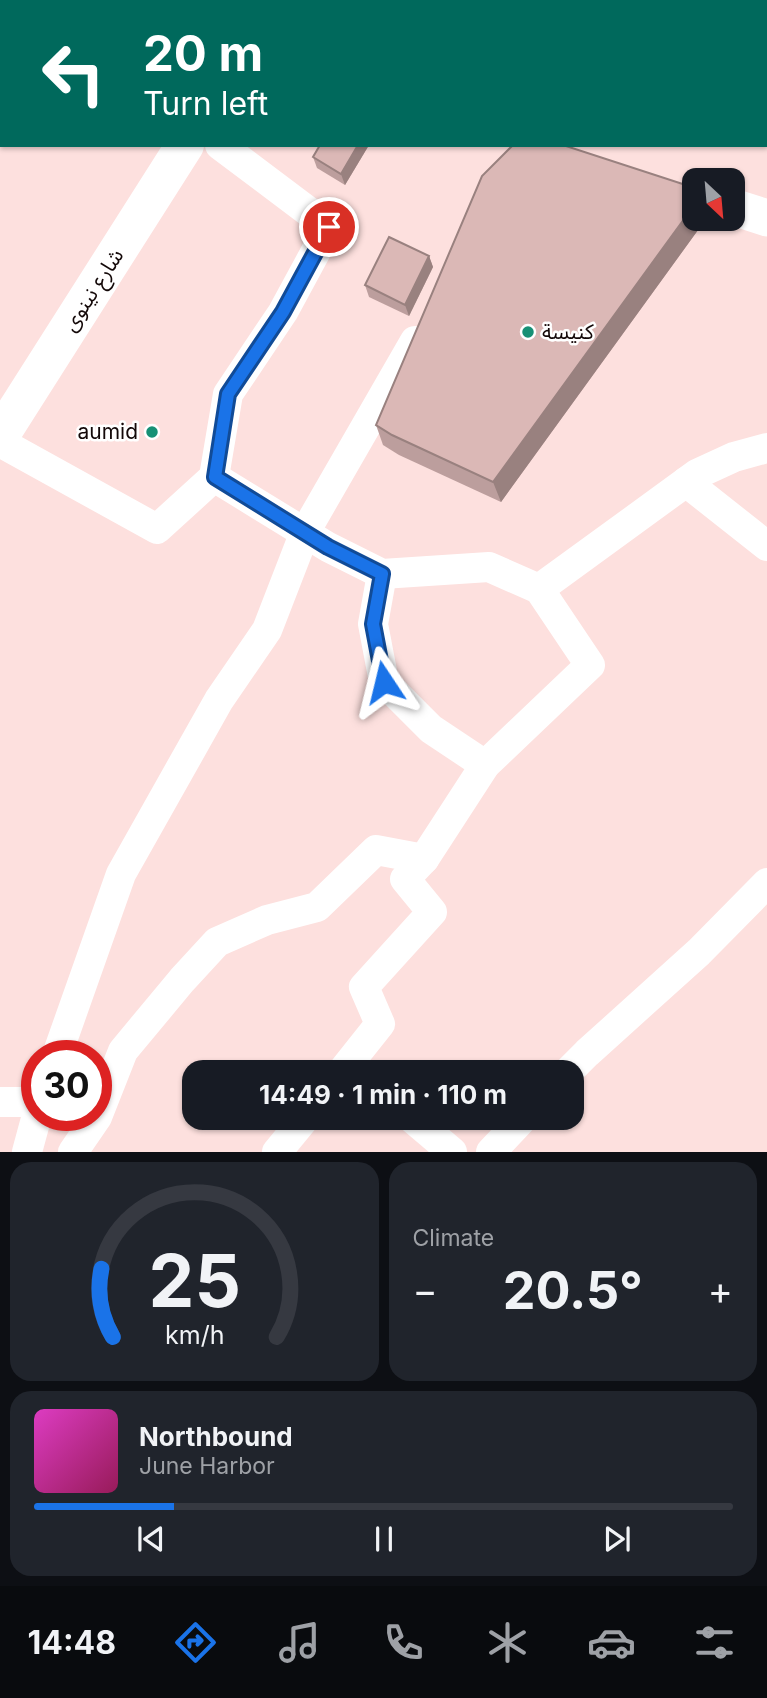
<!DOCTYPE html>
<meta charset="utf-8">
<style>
:root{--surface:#171b24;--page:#20242c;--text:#f1f3f6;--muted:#9ea1a6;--line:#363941;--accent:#1a73e8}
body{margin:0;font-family:Inter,"Noto Sans Arabic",sans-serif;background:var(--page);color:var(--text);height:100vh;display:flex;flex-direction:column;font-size:26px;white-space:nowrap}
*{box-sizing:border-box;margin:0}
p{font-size:23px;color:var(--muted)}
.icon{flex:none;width:38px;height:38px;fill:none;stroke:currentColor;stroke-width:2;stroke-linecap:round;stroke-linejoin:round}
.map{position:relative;height:1152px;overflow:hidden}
.drawer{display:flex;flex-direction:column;gap:10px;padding:10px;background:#0d0f14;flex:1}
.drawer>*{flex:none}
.banner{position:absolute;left:0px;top:0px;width:768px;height:147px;box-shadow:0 2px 5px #0004;background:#00695c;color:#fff;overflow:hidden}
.needle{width:46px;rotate:154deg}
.fabs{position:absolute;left:682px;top:168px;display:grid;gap:14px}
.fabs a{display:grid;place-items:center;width:63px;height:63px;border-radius:14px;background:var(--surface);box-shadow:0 2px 5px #0004;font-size:35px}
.speed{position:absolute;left:21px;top:1040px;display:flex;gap:14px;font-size:35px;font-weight:700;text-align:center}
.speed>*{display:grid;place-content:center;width:91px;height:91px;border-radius:50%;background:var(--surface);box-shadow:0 2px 5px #0004;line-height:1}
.speed .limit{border:10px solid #d22;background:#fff;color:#111}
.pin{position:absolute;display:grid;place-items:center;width:60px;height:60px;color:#fff;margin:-30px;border:4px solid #fff;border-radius:50%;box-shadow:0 2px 7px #0007}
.me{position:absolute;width:77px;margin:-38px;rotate:350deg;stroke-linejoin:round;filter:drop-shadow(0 0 5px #0008)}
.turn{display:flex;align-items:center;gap:24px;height:147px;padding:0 28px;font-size:32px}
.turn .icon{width:91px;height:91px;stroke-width:2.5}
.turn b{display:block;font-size:49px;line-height:60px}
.big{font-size:52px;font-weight:700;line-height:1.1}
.drawer .widget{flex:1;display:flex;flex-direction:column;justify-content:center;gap:10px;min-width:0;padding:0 24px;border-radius:21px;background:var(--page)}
.drawer .dial{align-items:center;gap:0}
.dial svg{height:182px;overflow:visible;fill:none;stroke:var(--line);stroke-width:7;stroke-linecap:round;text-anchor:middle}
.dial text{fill:var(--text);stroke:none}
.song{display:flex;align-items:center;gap:21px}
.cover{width:84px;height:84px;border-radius:10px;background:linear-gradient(135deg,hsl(310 70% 55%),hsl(330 70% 35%))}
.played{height:7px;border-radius:4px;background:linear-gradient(90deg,var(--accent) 20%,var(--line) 20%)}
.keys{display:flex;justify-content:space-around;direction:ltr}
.heat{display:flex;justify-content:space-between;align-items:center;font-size:38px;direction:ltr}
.drawer .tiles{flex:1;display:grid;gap:10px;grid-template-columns:1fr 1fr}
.widget:last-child{grid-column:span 2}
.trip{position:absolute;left:182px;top:1060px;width:402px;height:70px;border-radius:21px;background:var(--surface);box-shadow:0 2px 5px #0004;font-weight:700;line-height:70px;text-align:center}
.menu{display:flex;height:112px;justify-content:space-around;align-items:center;background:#090b0e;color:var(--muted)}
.menu .icon{width:49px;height:49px}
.menu .on{color:var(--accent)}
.menu b{font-size:32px;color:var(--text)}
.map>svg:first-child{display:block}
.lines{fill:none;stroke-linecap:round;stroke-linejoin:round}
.minor{stroke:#fff;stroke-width:30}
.tertiary{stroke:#fff;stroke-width:37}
.secondary{stroke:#fff;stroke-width:38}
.wall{fill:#bc9e9d}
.shaded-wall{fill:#99817f}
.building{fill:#dbb8b6;stroke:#99817f;stroke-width:2}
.route-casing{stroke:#114b97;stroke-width:18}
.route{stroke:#1a73e8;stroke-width:12}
.poi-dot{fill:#179075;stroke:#fff;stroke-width:2.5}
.labels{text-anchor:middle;stroke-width:5;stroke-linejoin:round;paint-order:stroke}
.street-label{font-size:21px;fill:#130808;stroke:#fff}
.poi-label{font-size:21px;fill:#130808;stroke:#fff;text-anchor:start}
</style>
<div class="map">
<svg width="767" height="1152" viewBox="0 0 767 1152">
<rect width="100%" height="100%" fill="#fde0de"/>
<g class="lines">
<g class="minor">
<polyline points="15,2 16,0"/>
<polyline points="488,2 489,0"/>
<polyline points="600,2 601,0"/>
<polyline points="0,26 2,23"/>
<polyline points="0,442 157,529 214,477 328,547 382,574 489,567 539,589 590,665 485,765 424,859 405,879 432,912 364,987 380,1024 341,1073"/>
<polyline points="214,477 228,394 283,312 329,227 220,145"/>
<polyline points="686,482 767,546"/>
<polyline points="382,574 373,624 384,682 431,729 485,765"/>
<polyline points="539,589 697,474 734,457 767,448"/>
<polyline points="57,1055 121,874 219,700 267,630 305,532 415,341"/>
<polyline points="567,1073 587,1053 699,952 767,883"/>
<polyline points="0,1102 37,1102"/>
<polyline points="412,1118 452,1152"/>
<polyline points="27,1152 37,1115"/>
<polyline points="73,1152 97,1117 123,1051 182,980 217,942 267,920 317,907 376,850 424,859"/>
<polyline points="277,1152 305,1118"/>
<polyline points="491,1152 523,1118"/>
</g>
<g class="tertiary">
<polyline points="363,0 364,2"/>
<polyline points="733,207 767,218"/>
</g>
<g class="secondary">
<polyline points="277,2 278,0"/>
<polyline points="0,436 185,145"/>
</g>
</g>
<g class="wall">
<polygon points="369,145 345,185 317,168 313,157"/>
<polygon points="695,219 706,219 501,502 399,455 383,445 376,425"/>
<polygon points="429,256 433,267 409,316 369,297 365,285"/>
</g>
<g class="shaded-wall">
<polygon points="358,145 369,145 345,185 341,174"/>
<polygon points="695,204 695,219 706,219 501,502 493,482"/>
<polygon points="429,256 433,267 409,316 405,305"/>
</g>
<g class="building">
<polygon points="420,0 450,0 449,2 420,2"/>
<polygon points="615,0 632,0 631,2 615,2"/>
<polygon points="320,145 358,145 341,174 313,157"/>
<polygon points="513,145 563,145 695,188 695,204 493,482 392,435 376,425 482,176"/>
<polygon points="389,237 429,256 405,305 365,285"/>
</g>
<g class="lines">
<defs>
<polyline id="route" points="329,227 283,312 228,394 215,477 328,547 382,574 373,624 384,682"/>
</defs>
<use href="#route" class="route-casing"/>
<use href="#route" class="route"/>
</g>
<g class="poi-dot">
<circle cx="528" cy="332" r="7"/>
<circle cx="152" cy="432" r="7"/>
</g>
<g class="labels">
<g class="street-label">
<text transform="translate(93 290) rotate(-57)" y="7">شارع نينوى</text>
</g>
<g class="poi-label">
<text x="542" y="339">كنيسة</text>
<text x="138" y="439" text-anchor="end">aumid</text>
</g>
</g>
</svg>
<div class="fabs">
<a><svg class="needle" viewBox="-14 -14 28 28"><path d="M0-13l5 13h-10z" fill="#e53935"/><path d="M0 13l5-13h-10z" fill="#9ea1a6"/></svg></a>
</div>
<div class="speed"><div class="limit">30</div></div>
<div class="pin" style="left:329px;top:227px;background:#d93025"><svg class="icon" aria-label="arrive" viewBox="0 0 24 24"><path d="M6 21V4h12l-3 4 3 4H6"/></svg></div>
<svg class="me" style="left:384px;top:682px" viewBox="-20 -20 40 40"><path d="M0-17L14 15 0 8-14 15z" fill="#1a73e8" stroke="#fff" stroke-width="4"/></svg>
<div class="trip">14:49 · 1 min · 110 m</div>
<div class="banner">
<div class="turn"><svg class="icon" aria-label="left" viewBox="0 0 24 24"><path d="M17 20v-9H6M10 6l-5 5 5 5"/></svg><div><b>20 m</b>Turn left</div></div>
</div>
</div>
<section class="drawer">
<div class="tiles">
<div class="widget dial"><svg viewBox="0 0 100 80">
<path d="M14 69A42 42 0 1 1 86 69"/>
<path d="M14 69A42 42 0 0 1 9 39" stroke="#1a73e8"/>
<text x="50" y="56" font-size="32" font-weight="700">25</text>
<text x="50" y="72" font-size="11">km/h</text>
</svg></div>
<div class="widget"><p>Climate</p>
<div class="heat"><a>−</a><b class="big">20.5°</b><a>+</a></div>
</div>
<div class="widget">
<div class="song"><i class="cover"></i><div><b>Northbound</b><p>June Harbor</p></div></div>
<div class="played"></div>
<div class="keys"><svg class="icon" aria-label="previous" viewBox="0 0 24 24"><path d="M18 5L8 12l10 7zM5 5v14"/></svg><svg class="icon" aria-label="pause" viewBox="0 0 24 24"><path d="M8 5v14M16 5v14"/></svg><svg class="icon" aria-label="next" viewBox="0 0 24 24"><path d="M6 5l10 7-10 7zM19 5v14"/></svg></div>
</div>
</div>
</section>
<nav class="menu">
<b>14:48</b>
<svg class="icon on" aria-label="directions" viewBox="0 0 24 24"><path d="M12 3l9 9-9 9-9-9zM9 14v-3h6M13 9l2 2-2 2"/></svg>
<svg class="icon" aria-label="music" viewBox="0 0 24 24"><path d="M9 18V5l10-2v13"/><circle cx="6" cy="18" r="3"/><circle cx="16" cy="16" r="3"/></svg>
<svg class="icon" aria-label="phone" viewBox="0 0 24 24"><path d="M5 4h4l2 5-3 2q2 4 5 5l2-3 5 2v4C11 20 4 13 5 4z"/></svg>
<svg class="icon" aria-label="climate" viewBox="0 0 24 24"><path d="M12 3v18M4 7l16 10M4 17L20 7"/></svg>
<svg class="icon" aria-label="car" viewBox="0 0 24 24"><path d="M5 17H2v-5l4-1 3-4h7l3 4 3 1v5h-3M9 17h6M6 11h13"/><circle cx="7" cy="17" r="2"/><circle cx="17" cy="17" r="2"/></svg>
<svg class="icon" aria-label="filters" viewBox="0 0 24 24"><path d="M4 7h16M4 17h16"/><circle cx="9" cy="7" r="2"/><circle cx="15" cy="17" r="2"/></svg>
</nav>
